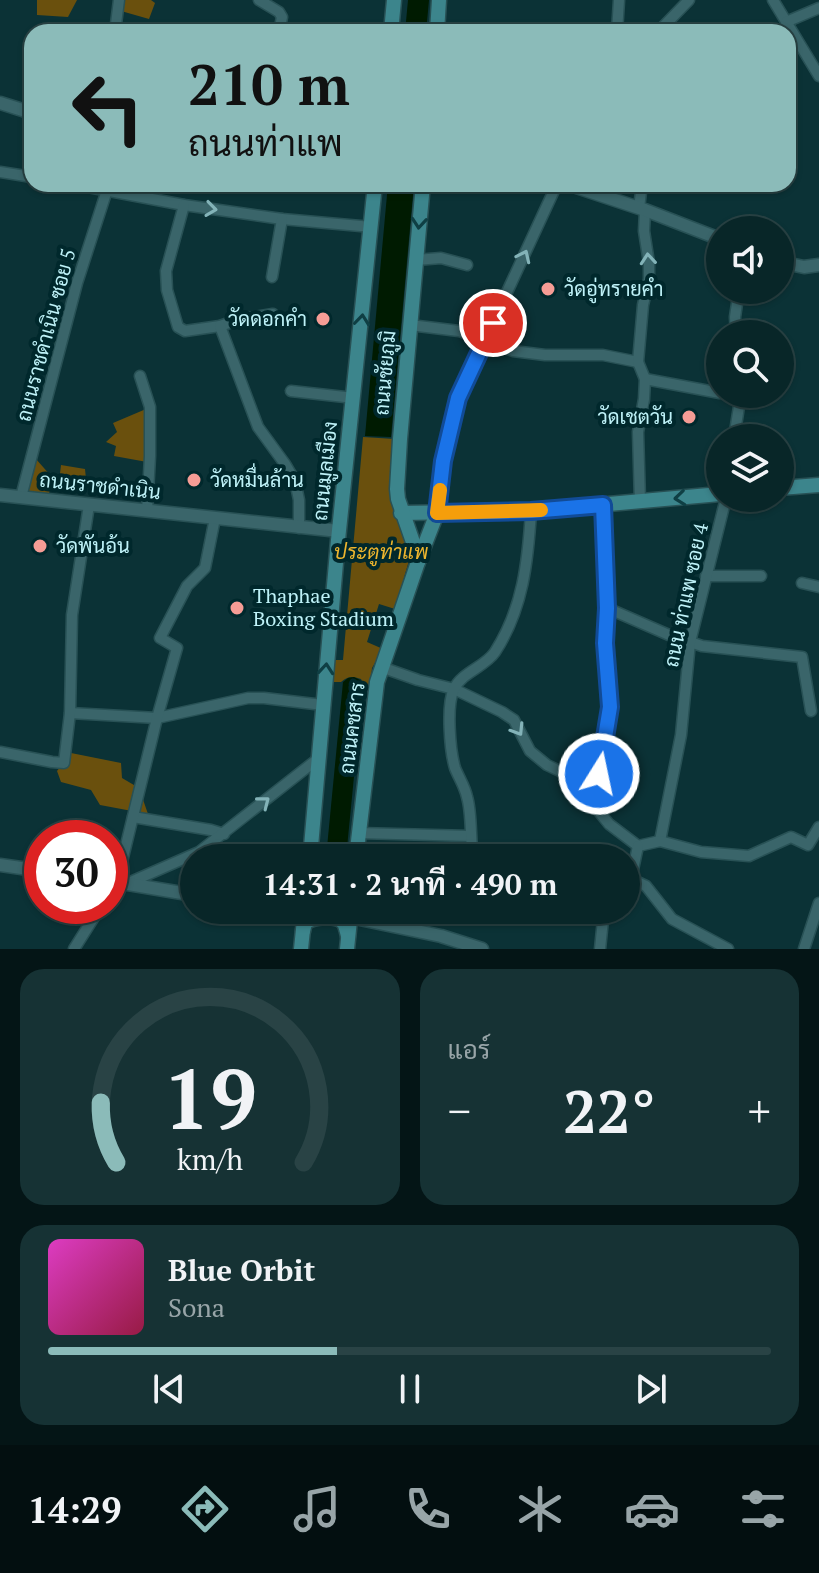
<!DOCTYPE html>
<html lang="th">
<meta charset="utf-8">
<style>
:root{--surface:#082628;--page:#163234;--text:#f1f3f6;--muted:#98a5a8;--line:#294345;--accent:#8bbbb9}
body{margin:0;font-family:"PT Serif",Sarabun,serif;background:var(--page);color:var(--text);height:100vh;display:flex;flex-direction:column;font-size:30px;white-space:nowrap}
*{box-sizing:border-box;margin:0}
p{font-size:26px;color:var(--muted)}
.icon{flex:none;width:44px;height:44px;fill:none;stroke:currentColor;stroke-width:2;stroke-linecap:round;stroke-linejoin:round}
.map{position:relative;height:949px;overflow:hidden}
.details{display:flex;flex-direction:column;gap:20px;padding:20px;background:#041516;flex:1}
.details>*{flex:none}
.hud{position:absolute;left:24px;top:24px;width:772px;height:168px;border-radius:24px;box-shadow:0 2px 6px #0004,0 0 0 2px var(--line);background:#8bbbb9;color:#111;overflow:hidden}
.tools{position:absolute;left:706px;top:216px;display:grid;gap:16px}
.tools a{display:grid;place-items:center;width:88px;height:88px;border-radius:50%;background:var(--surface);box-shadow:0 2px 6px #0004,0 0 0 2px var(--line);font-size:40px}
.speed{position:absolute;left:24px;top:820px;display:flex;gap:16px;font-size:40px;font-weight:700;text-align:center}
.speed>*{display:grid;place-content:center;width:104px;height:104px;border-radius:50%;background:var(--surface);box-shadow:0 2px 6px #0004,0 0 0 2px var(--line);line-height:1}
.speed .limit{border:12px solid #d22;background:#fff;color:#111}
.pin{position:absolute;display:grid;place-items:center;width:68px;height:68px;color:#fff;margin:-34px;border:4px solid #fff;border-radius:50%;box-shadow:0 2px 8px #0007}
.me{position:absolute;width:88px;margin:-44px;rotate:10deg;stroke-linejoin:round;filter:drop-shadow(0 0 6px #0008)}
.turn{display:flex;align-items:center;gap:28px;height:168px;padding:0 32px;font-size:36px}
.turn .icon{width:104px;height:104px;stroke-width:2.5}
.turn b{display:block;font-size:56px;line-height:68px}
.big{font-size:60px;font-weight:700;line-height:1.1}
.details .tile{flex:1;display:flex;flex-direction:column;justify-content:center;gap:12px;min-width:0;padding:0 28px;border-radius:24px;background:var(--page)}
.details .dial{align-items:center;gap:0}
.dial svg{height:208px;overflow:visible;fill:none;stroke:var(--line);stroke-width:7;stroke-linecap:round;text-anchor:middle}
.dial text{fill:var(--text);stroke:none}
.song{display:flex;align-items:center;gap:24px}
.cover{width:96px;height:96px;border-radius:12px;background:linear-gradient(135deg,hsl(310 70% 55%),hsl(340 70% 35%))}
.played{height:8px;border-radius:4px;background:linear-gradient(90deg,var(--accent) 40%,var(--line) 40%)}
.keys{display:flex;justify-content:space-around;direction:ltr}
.heat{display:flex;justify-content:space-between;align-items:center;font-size:44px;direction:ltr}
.details .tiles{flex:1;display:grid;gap:20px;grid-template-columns:1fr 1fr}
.tile:last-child{grid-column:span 2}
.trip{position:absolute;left:180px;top:844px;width:460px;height:80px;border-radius:40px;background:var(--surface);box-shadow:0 2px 6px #0004,0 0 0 2px var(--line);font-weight:700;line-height:80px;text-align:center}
.tabs{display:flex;height:128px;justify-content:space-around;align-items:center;background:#030f10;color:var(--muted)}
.tabs .icon{width:56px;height:56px}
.tabs .active{color:var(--accent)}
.tabs b{font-size:36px;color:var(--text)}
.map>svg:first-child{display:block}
.green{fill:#6a500d}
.water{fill:#001b01}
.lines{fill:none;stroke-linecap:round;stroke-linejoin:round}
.minor-casing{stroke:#285155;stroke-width:13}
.tertiary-casing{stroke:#285155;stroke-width:15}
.secondary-casing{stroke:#285155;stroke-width:17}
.minor{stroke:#3a656a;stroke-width:10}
.tertiary{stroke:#3a656a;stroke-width:12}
.secondary{stroke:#3c858c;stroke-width:14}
.oneway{stroke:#83b3b8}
.oneway2{stroke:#0f3f44}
.route-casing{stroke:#114b97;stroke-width:20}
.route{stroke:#1a73e8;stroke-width:14}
.slow{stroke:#f59e0b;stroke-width:14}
.poi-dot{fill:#f59c95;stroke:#00282c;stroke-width:3}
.labels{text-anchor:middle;stroke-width:8;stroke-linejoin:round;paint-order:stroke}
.poi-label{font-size:20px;fill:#bef2f8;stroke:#00282c;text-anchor:start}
.street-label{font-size:20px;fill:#bef2f8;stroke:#00282c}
.park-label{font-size:20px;font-style:italic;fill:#edb52e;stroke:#00282c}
</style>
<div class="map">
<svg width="819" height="949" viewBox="0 0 819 949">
<rect width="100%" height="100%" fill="#0b3236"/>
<g class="green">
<polygon points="37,0 77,0 68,17 37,15"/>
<polygon points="122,0 151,0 155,3 149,19 121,11"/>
<polygon points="146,409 147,462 114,456 116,446 106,442 117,432 113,423"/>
<path d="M363 437 395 439 410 557 395 609 379 604 367 642 383 649 372 668 370 687 364 686 361 679C352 676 348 676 341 682H333L335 660H343Z"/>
<polygon points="36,459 51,476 49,495 27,493"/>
<polygon points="61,465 85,469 86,479 76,480 72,491 58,490"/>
<polygon points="71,753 121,763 122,778 139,788 148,814 100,805 91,790 61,782 57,771"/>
</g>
<g class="water">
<polygon points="408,0 429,0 426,32 405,32"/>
<polygon points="388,184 414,184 391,437 365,436"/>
<polygon points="354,677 360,680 363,685 346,858 326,858 343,682 348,678"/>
</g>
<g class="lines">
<defs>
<g id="minor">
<polyline points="259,0 279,12 282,17 279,32"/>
<polyline points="773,0 819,76"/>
<polyline points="786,22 819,8"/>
<polyline points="115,32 119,0"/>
<polyline points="617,32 619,0"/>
<polyline points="658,32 689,0"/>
<polyline points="0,172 32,177"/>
<polyline points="72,184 184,205 282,219 372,227"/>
<polyline points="184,205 166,271 167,290 178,327 185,331 220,326 237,320 273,314"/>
<polyline points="639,208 642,184"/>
<polyline points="416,260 441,258 467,265"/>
<polyline points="272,277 282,219"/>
<polyline points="410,325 459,331 513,351 545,355 603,355 638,362"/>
<polyline points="220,326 258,427 285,464 295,481 299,500 299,528"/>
<polyline points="736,334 735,317 739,290"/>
<polyline points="140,376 150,407 150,456 147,511"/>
<polyline points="645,379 720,393"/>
<polyline points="291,391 354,398"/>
<polyline points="734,438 741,394"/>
<polyline points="21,497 77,283 107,190 107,184"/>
<polyline points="640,502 638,432 644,399 645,379 638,362 643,305 649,279 649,263 644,231 645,210"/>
<polyline points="437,513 443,461 458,398 557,184"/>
<polyline points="706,576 761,576"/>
<polyline points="802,583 819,587"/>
<polyline points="607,608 669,635"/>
<polyline points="690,642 702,646 802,657 811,711"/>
<polyline points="381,667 418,680 454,689 502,712 514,720 530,751 547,765 568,775 583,787 594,798 596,808 609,824 638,846"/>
<polyline points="70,713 157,718 248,698 264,698 323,705"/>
<polyline points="0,752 52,762 64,763 70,713 72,615 89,505"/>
<polyline points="594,798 610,707 605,643 607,608 603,505"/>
<polyline points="133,817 211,830 224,834"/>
<polyline points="359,833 470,836"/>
<polyline points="660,841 681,735 690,642 726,498"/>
<polyline points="638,846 660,841 701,852 749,856 791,837 808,845 819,827"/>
<path d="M473 858C470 839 472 813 467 797 465 787 459 778 455 768 450 751 446 705 454 689 462 672 485 667 495 652 523 609 528 561 531 511"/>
<polyline points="628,879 631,879 638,846"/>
<polyline points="631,879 646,886 672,919 728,949"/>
<polyline points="126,884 199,852 319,758"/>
<polyline points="110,893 117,882 157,718 177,648 160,638 187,586 205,568 215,518"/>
<polyline points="74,949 101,906"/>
<polyline points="600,949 604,910"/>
<polyline points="804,949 819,903"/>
</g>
<g id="tertiary">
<polyline points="0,103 32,113"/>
<polyline points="567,184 645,210 720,239"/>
<polyline points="780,262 804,267 819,265"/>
<polyline points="0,495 339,531"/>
<polyline points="0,865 42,871"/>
<polyline points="110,881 194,895"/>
<polyline points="350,917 441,936 482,949"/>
</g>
<g id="secondary">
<polyline points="391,32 394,0"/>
<polyline points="437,32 439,0"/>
<polyline points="780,488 819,485"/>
<polyline points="401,513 531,511 720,494"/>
<polyline points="418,562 415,548 398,499 397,489 400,439 423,184"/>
<polyline points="310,858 338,540 375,184"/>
<polyline points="356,858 377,682 418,562 437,513"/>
<path d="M303 931 305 923C313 917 336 914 344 923 346 927 347 932 348 936"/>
<polyline points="301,949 305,910"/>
<polyline points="347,949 351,910"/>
</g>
</defs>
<use href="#minor" class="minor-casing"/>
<use href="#tertiary" class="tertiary-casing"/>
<use href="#secondary" class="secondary-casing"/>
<use href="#minor" class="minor"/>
<use href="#tertiary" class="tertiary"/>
<use href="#secondary" class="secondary"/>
</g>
<defs><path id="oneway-chevron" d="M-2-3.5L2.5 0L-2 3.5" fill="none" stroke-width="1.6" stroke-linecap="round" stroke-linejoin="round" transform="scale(2)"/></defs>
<g class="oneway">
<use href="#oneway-chevron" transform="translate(211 209) rotate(8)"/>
<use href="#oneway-chevron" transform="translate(524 256) rotate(-65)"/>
<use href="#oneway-chevron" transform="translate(648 259) rotate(-95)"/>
<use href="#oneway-chevron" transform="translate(518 730) rotate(58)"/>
<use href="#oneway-chevron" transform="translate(264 802) rotate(-38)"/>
</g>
<g class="oneway2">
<use href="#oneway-chevron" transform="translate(419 223) rotate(95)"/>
<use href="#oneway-chevron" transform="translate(362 320) rotate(-84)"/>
<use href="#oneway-chevron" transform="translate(680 498) rotate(174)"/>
<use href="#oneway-chevron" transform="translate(326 669) rotate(-85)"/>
</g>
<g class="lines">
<defs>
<polyline id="route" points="493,323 458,398 443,461 437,513 531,511 603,505 607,608 605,643 610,707 599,774"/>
</defs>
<use href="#route" class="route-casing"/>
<use href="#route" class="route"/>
<polyline class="slow" points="440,490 437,513 541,510"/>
</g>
<g class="poi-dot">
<circle cx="548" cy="289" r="8"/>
<circle cx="323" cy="319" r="8"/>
<circle cx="689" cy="417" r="8"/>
<circle cx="194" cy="480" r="8"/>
<circle cx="40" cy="546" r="8"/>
<circle cx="237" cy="608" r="8"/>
</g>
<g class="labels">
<g class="poi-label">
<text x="564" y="296">วัดอู่ทรายคำ</text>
<text x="307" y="326" text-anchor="end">วัดดอกคำ</text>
<text x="673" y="424" text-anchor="end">วัดเชตวัน</text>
<text x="210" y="487">วัดหมื่นล้าน</text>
<text x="56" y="553">วัดพันอ้น</text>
<text x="253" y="603">Thaphae<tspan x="253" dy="23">Boxing Stadium</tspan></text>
</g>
<g class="street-label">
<text transform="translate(46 335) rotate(-75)" y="7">ถนนราชดำเนิน ซอย 5</text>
<text transform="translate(385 373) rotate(-85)" y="7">ถนนชัยภูมิ</text>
<text transform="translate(325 471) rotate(-84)" y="7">ถนนมูลเมือง</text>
<text transform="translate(100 486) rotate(6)" y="7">ถนนราชดำเนิน</text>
<text transform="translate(686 595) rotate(-78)" y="7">ถนน ท่าแพ ซอย 4</text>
<text transform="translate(352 728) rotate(-83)" y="7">ถนนคชสาร</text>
</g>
<g class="park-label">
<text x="381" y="559">ประตูท่าแพ</text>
</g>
</g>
</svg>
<div class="tools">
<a><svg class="icon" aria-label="sound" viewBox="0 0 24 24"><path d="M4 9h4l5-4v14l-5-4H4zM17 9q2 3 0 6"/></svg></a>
<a><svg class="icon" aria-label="search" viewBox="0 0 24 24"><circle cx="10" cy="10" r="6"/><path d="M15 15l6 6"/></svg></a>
<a><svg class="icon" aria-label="layers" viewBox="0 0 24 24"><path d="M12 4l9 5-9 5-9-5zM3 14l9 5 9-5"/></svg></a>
</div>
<div class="speed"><div class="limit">30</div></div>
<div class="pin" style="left:493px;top:323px;background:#d93025"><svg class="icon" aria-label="arrive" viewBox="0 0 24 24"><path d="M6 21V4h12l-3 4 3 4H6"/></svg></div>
<svg class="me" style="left:599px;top:774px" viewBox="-20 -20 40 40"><circle r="17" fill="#1a73e8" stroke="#fff" stroke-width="3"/><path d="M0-11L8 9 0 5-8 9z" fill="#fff"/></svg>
<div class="trip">14:31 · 2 นาที · 490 m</div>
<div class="hud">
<div class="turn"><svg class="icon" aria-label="left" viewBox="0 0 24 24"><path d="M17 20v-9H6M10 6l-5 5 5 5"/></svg><div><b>210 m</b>ถนนท่าแพ</div></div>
</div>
</div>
<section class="details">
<div class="tiles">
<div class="tile dial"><svg viewBox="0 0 100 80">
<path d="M14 69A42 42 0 1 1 86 69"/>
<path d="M14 69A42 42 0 0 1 8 46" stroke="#8bbbb9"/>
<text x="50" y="56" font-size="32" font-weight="700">19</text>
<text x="50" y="72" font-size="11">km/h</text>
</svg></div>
<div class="tile"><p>แอร์</p>
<div class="heat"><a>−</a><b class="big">22°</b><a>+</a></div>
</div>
<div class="tile">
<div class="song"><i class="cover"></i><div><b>Blue Orbit</b><p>Sona</p></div></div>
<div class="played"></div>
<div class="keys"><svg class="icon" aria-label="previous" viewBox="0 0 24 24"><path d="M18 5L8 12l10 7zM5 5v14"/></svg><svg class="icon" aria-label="pause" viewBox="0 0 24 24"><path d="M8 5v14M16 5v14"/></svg><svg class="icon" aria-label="next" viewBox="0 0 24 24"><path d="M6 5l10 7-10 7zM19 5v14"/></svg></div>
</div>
</div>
</section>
<nav class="tabs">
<b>14:29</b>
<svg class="icon active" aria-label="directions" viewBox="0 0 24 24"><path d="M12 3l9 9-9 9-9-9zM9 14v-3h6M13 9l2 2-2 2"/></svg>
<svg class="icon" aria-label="music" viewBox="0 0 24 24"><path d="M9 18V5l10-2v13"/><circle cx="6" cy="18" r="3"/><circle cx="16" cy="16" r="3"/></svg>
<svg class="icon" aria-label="phone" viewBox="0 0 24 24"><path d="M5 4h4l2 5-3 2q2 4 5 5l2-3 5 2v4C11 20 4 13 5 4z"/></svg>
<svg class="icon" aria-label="climate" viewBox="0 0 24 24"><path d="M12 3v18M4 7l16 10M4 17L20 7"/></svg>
<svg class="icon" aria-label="car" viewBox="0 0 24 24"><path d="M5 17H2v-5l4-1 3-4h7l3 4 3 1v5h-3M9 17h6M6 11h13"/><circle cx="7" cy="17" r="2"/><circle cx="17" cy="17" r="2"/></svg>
<svg class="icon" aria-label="filters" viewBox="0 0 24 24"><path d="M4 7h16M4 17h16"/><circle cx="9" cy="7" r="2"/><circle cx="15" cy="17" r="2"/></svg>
</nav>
